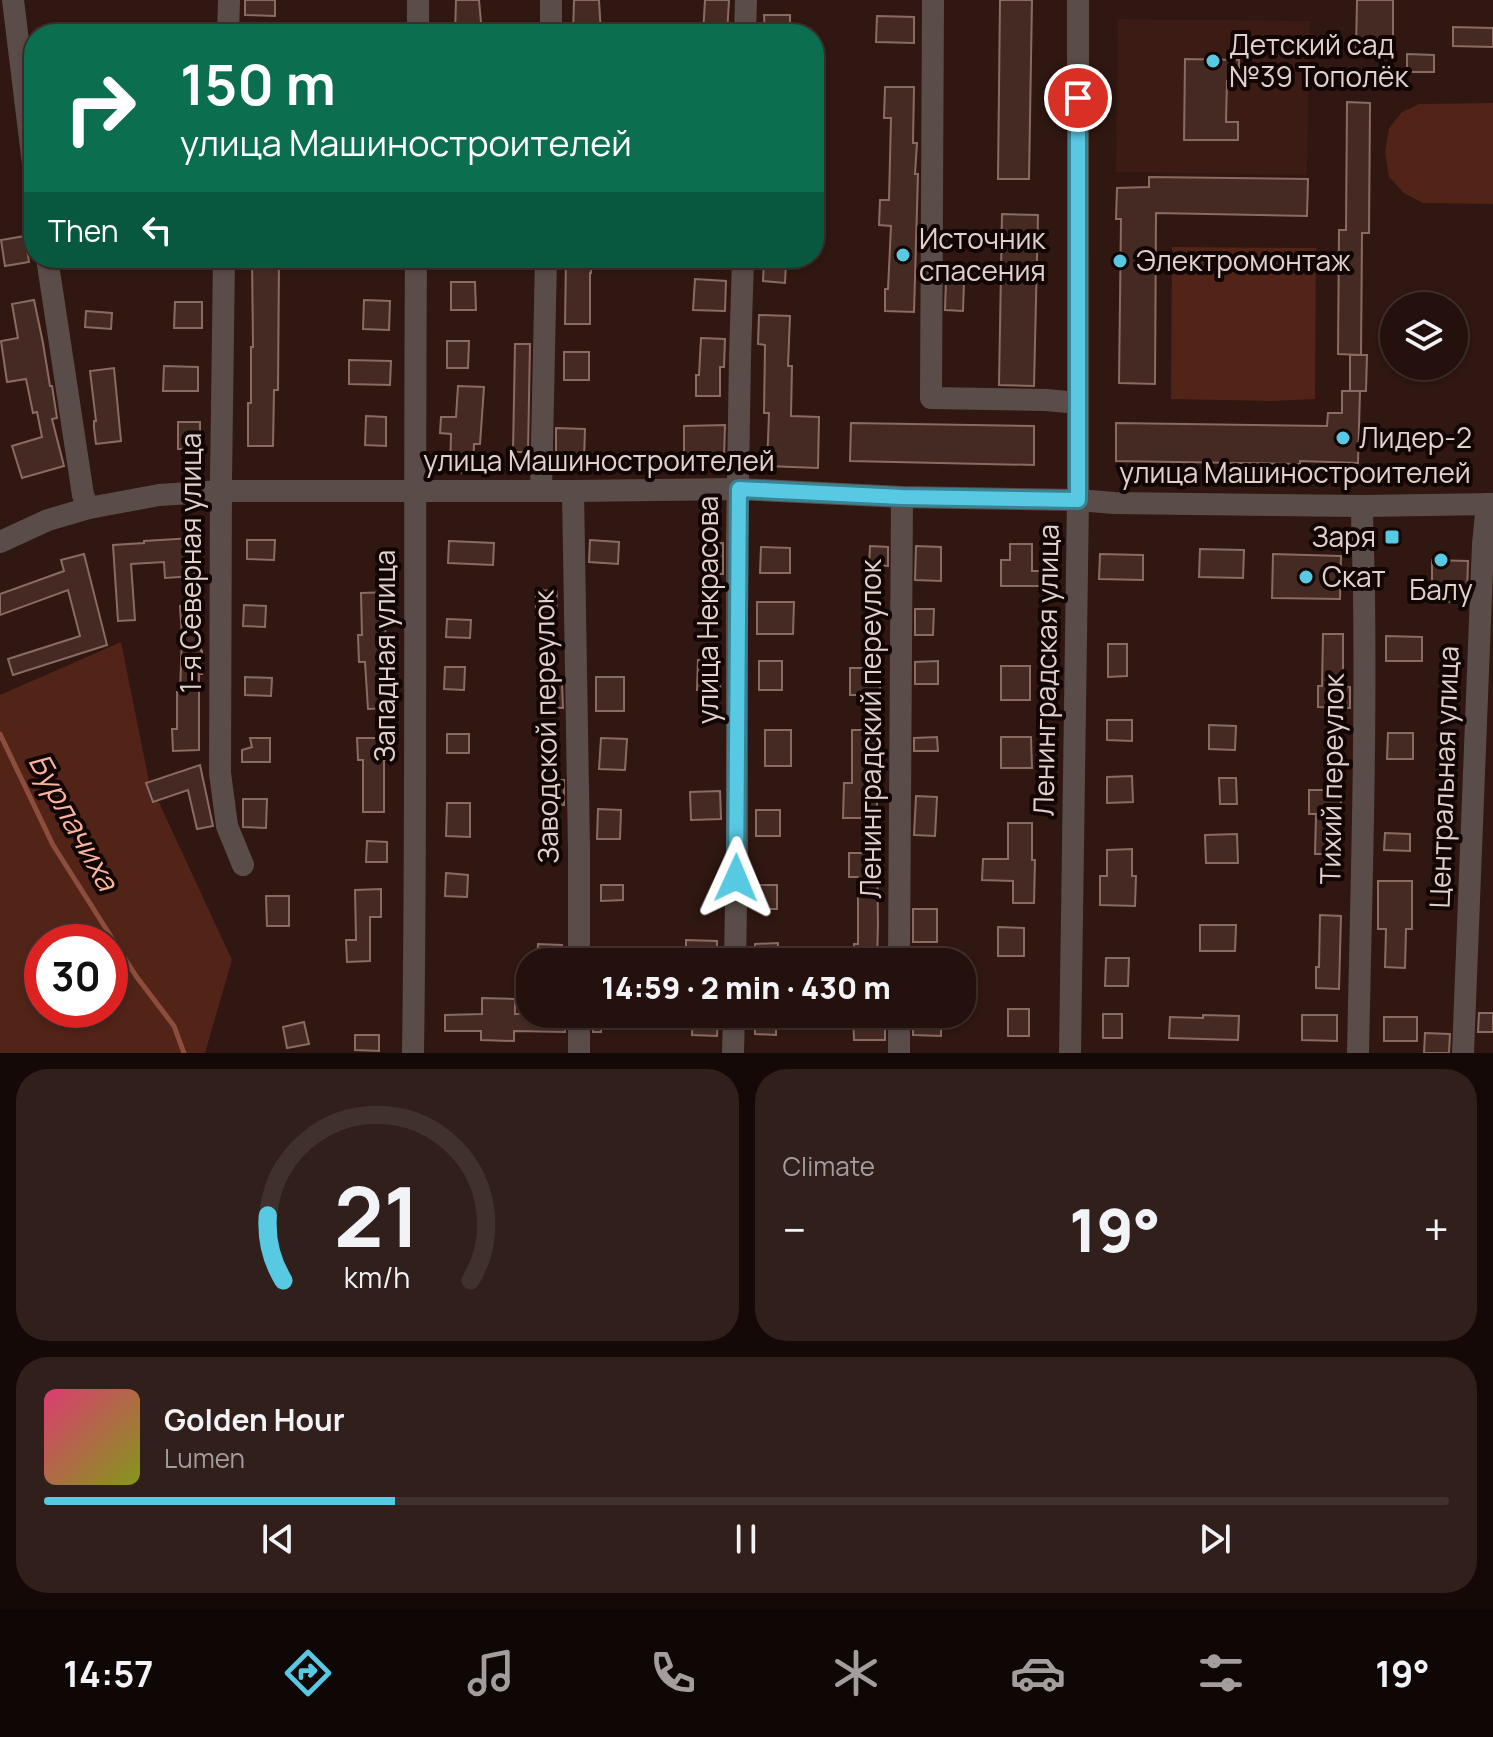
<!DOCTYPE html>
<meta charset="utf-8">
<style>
:root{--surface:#24110d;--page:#301f1b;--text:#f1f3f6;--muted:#a39d9d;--line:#41312e;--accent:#58c9e3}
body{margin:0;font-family:Manrope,sans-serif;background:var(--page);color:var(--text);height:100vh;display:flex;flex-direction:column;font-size:30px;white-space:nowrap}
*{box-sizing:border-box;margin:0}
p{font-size:26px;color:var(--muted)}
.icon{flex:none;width:44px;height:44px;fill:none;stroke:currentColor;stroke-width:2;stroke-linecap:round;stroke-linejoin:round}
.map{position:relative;height:1053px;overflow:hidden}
.details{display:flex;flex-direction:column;gap:16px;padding:16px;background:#140907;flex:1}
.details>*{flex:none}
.hud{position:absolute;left:24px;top:24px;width:800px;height:244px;border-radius:32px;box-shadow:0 2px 6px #0004,0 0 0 2px var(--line);background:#0b6e4f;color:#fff;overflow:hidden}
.buttons{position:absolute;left:1380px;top:292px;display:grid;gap:16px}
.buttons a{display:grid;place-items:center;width:88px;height:88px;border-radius:50%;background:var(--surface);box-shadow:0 2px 6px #0004,0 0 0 2px var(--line);font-size:40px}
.speed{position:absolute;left:24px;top:924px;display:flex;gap:16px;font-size:40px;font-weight:700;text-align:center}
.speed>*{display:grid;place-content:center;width:104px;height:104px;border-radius:50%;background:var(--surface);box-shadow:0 2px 6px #0004,0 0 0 2px var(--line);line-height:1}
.speed .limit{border:12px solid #d22;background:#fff;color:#111}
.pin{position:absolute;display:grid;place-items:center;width:68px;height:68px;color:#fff;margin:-34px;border:4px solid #fff;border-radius:50%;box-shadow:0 2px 8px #0007}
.me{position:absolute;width:88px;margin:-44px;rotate:1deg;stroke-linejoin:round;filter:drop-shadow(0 0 6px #0008)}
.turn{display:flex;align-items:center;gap:28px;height:168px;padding:0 24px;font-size:36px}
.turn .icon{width:104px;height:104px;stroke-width:2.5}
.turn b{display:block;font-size:56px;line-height:68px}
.then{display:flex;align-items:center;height:76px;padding:0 24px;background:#0003;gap:16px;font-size:30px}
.big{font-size:60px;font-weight:800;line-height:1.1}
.details .widget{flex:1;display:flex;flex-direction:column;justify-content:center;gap:12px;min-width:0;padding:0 28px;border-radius:32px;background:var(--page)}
.details .dial{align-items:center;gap:0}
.dial svg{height:208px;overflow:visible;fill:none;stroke:var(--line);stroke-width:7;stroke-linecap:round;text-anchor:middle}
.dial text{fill:var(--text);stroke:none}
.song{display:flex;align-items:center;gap:24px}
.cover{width:96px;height:96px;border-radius:12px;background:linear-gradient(135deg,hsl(340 70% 55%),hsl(70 70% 35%))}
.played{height:8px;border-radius:4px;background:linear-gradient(90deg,var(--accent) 25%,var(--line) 25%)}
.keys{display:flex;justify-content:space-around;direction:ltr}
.heat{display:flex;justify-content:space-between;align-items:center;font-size:44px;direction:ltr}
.details .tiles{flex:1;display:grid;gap:16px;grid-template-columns:1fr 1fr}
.widget:last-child{grid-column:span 2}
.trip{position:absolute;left:516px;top:948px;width:460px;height:80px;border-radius:32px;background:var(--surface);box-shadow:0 2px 6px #0004,0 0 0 2px var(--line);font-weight:800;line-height:80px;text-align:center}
.dock{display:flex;height:128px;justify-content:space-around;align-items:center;background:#0e0705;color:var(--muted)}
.dock .icon{width:56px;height:56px}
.dock .current{color:var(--accent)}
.dock b{font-size:36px;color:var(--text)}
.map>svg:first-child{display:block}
.built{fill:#3b1b13}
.green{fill:#522317;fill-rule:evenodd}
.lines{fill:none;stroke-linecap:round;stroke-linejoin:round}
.stream{stroke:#8c4d3d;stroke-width:5}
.building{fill:#452a23;stroke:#8a6b62;stroke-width:2}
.minor{stroke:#5a4d49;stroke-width:22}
.route-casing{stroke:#398394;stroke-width:20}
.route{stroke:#58c9e3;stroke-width:14}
.poi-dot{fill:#58c9e3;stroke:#110604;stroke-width:3}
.labels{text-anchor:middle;stroke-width:8;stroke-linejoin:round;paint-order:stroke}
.poi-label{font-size:28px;fill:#e2d0cb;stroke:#110604;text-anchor:start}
.street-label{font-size:28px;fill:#e2d0cb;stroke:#110604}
.water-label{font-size:30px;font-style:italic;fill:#fbb39f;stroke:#110604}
</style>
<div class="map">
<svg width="1493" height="1053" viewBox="0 0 1493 1053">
<rect width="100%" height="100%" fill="#301711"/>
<polygon class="built" points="1118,19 1310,21 1307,175 1116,172"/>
<g class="green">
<polygon points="1493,103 1493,204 1423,203 1404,193 1389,177 1385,152 1389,128 1402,112 1419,104"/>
<polygon points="1172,247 1316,248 1315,399 1272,401 1171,399"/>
<path d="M121 642 149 781 232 960 205 1053H0V695ZM42 942H110V1010H42Z"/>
</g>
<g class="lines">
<polyline class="stream" points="0,734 53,845 136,976 174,1026 184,1053"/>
</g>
<g class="building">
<polygon points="245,0 275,0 275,16 245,15"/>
<polygon points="456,0 479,0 482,34 455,34"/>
<polygon points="574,0 599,0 601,34 573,34"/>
<polygon points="705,0 729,0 727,34 703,34"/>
<polygon points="1000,0 1032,0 1029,179 998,179"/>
<polygon points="1357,0 1393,0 1393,53 1356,53"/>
<polygon points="764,15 790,15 790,34 765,34"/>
<polygon points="877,16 914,17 914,43 876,42"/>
<polygon points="1453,27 1493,28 1493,47 1453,46"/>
<polygon points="1407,54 1434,55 1434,72 1407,72"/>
<polygon points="1185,59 1239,60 1239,81 1227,81 1226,122 1238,122 1238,140 1184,140"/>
<polygon points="885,87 914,87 913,143 917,143 915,174 918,174 914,312 885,311 885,289 888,289 891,226 879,225 880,200 889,200 891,118 884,118"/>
<polygon points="1347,102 1370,103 1369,233 1362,233 1361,355 1338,354 1339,230 1346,230"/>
<polygon points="1149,177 1308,179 1307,216 1156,213 1155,384 1119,383 1121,219 1116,219 1117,188 1149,187"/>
<polygon points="1002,214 1038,215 1034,386 999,385"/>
<polygon points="25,236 29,262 5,266 1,240"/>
<polygon points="252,258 279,258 278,390 274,390 273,446 248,446 248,403 251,403 251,347 253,347"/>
<polygon points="566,258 591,258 591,273 590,273 590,324 565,324"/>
<polygon points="764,262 786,263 785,283 763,281"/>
<polygon points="695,279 726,281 725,311 693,310"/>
<polygon points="946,280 964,281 963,311 945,310"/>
<polygon points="451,282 475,282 476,310 451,310"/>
<polygon points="34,300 43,343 50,386 52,386 57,418 52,419 64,466 22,478 12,446 42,437 37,412 33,413 26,379 7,382 1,341 18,338 12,304"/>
<polygon points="364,300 390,301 389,330 363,329"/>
<polygon points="175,302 202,302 202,328 174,328"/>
<polygon points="86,311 112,313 111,329 85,327"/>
<polygon points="759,315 790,316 788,366 792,366 791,416 819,417 818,468 767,466 769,413 764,413 765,345 758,344"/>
<polygon points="701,338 725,339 724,367 720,367 720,396 696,396 696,375 699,375"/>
<polygon points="447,341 469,341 468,368 447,368"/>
<polygon points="515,344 530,344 528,452 513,452"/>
<rect x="564" y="352" width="25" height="28"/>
<polygon points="1350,355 1367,355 1366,391 1350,391"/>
<polygon points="349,360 391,361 390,385 349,384"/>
<polygon points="164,366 198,367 198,391 163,391"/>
<polygon points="114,368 121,441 96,444 94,428 94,421 96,421 90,371"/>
<polygon points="458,386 484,387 480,444 474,444 473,473 450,472 451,434 440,433 441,417 456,417"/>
<polygon points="1342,391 1360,391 1358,463 1300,461 1300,464 1116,461 1116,423 1327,426 1328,413 1342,413"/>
<polygon points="366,416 386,417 386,446 365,445"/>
<rect x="178" y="422" width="22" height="27"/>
<polygon points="851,423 1034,426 1034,465 850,461"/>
<polygon points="725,425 724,458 684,459 684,426"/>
<polygon points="556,428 585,429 584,460 558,459 559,453 556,453"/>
<polygon points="193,538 195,576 165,578 164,562 131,564 135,620 118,621 113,545 144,543 144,541"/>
<polygon points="247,540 275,540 274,560 247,559"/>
<polygon points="590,540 619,542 618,564 589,562"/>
<polygon points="449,541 494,543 493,565 448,563"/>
<polygon points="723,543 723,574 706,574 706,544"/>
<polygon points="1010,544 1032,544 1032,571 1041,571 1041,586 1001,586 1001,560 1010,560"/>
<polygon points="870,546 888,547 888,566 869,565"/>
<polygon points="916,546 941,547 941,581 915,580"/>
<polygon points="761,547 790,548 790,573 760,573"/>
<polygon points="1200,549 1244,550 1243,578 1199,577"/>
<polygon points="84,554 107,645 13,675 8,659 80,636 68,590 0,615 0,594 64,571 61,560"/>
<polygon points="1100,554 1143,555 1143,580 1099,579"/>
<polygon points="1273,554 1341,556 1340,599 1272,598"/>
<polygon points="1432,560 1468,561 1467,593 1456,593 1455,602 1432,601"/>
<polygon points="536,590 557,591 556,617 536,616"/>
<polygon points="390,592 390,614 385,614 386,662 383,662 386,708 368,709 365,662 359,662 358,635 362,635 361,593"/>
<polygon points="757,602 794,602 793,634 757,634"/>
<polygon points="198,605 201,651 202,651 202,674 199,674 199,750 173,751 172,729 177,729 177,692 180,692 182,637 180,606"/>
<polygon points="244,605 266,606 265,627 243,626"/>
<polygon points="915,609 934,609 933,635 915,635"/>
<polygon points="447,619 471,620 470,638 446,637"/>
<polygon points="1323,634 1343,634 1343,686 1350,687 1350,708 1318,707 1318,686 1322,686"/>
<polygon points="1386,636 1422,637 1422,661 1386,661"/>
<polygon points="1108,644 1127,644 1127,676 1108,677"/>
<polygon points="698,660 721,661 720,690 697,690"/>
<rect x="759" y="661" width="23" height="29"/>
<polygon points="938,661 938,684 915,684 915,662"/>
<rect x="1001" y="666" width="29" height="34"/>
<polygon points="445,667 465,667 464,690 444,689"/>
<rect x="850" y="668" width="30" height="27"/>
<polygon points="245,677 272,678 271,696 245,695"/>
<rect x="596" y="677" width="28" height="34"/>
<polygon points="546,681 562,682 563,708 545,707"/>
<polygon points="1107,720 1132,720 1132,741 1107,740"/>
<polygon points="1209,725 1236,726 1235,750 1209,749"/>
<rect x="765" y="730" width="26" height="36"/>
<polygon points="852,730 877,730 877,818 843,818 844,783 852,783"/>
<polygon points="1388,733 1413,733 1413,759 1387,759"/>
<rect x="447" y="734" width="22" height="19"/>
<polygon points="937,737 938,751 914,751 914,738"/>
<polygon points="1001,737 1031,737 1032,768 1001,768"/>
<polygon points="250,738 270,738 270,762 242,762 242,750 252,747"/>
<polygon points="357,738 386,738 387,760 384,760 384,812 363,812 363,760 358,760"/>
<polygon points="601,738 627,739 625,770 599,769"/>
<polygon points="200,765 213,826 197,829 188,790 153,802 146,783"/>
<polygon points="1132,776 1133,802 1107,803 1107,777"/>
<polygon points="1219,778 1236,778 1237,804 1220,804"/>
<polygon points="544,780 564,780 564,805 543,804"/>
<polygon points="1309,790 1341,790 1340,854 1315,854 1316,814 1309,814"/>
<polygon points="720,791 721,819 691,820 690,792"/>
<polygon points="916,796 937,797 935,836 914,835"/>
<polygon points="243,799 267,799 266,828 243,827"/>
<polygon points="447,803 470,803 470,837 446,836"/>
<polygon points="598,809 621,810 620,839 597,839"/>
<rect x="756" y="810" width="24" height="26"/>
<polygon points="1008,823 1032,823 1032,860 1035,860 1034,903 1013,903 1013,881 982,880 983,859 1008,859"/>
<polygon points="1385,833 1410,834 1410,851 1384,850"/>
<polygon points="1237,834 1238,863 1206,863 1205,835"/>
<polygon points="367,841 387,842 387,862 366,862"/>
<polygon points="1132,849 1132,876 1136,876 1135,906 1100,905 1100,876 1107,876 1107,850"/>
<polygon points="849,853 877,853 878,924 877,962 853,962 854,944 858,944 858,877 849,877"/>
<polygon points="446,873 468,875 467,897 445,896"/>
<polygon points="1378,881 1412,881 1412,929 1406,929 1405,968 1385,967 1386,929 1378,929"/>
<polygon points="601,885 623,885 623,900 601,901"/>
<polygon points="755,885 777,885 777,909 754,909"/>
<polygon points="381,889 381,917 370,917 370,961 347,962 346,940 356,940 355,890"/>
<polygon points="266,896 289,896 289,926 267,926"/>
<rect x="913" y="909" width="24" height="33"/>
<polygon points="1320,915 1341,916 1339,989 1316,988 1316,967 1319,967"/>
<polygon points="1200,925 1236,925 1235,951 1200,951"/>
<polygon points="998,927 1024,928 1024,956 998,956"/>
<polygon points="686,940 717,941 717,962 686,962"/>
<polygon points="778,943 778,962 755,962 755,944"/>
<polygon points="538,944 562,945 561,962 537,961"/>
<rect x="599" y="947" width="21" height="15"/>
<polygon points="1106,958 1129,958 1128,986 1105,986"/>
<polygon points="482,998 515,999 515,1014 565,1014 565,1032 514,1031 514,1041 481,1040 481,1031 445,1031 445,1015 482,1014"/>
<rect x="1008" y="1009" width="21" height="27"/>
<polygon points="1479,1013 1493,1013 1493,1032 1478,1032"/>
<rect x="593" y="1014" width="8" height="18"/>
<polygon points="693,1014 718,1014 717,1036 692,1035"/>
<polygon points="853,1014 885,1014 885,1040 854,1040"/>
<polygon points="913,1014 941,1015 941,1036 913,1035"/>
<rect x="1103" y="1014" width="19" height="24"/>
<polygon points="1203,1015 1239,1016 1238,1040 1169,1038 1170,1017 1203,1018"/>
<polygon points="1302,1015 1337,1015 1337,1041 1302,1040"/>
<rect x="1384" y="1017" width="33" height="24"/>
<polygon points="755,1018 776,1019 776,1035 755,1034"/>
<polygon points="304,1022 309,1044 287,1048 283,1027"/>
<polygon points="1425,1033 1450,1034 1449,1053 1424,1053"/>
<polygon points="355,1035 379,1035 379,1051 355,1050"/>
</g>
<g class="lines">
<g class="minor">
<polyline points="13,0 34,172"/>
<polyline points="933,0 931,398 1046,400 1078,403"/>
<polyline points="228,34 229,0"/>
<polyline points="418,34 418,0"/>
<polyline points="551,34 551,0"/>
<polyline points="745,34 746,0"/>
<polyline points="47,258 83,495 89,508"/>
<polyline points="224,258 221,480 220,773 227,826 243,865"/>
<polyline points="541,491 546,258"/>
<polyline points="573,491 579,849 579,962"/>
<polyline points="0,542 48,520 89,508 159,495 221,491 573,491 739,489 902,497 1078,500 1114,503 1362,506 1493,504"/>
<polyline points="735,962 737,850 737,538 740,357 743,258"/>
<polyline points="899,962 902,497"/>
<path d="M413 1053C417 788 414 523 416 258"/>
<polyline points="579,1053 579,1014"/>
<polyline points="733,1053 734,1014"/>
<polyline points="899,1053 899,1014"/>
<polyline points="1070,1053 1078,500 1078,0"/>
<path d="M1358 1053C1361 901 1366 749 1364 597 1364 567 1362 536 1362 506"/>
<polyline points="1463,1053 1483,544 1487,504"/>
</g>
</g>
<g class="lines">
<defs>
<polyline id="route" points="736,878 739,489 902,497 1078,500 1078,98"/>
</defs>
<use href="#route" class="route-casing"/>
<use href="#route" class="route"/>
</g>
<g class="poi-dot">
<circle cx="1213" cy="61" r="8"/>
<circle cx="903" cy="255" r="8"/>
<circle cx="1120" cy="261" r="8"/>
<circle cx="1343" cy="438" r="8"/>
<rect x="1384" y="529" width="16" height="16" rx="4"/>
<circle cx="1441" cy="560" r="8"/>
<circle cx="1306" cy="577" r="8"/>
</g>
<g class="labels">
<g class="poi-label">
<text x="1229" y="55">Детский сад<tspan x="1229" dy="32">№39 Тополёк</tspan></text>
<text x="919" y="249">Источник<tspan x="919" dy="32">спасения</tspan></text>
<text x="1136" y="271">Электромонтаж</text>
<text x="1359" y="448">Лидер-2</text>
<text x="1376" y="547" text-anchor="end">Заря</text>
<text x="1322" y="587">Скат</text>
<text x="1441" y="600" text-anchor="middle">Балу</text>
</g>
<g class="street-label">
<text x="599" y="471">улица Машиностроителей</text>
<text x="1295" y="483">улица Машиностроителей</text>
<text transform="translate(191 563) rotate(-90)" y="10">1-я Северная улица</text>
<text transform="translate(708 610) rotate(-90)" y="10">улица Некрасова</text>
<text transform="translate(385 656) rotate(-90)" y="10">Западная улица</text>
<text transform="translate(1046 670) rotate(-89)" y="10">Ленинградская улица</text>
<text transform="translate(546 727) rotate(-91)" y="10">Заводской переулок</text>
<text transform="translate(871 729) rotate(-90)" y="10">Ленинградский переулок</text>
<text transform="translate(1444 777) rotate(-88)" y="10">Центральная улица</text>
<text transform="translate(1332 779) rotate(-89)" y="10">Тихий переулок</text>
</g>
<g class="water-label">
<text transform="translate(73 822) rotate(61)" y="10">Бурлачиха</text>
</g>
</g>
</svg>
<div class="buttons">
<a><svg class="icon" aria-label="layers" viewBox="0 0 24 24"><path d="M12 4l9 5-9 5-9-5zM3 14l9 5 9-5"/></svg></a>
</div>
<div class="speed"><div class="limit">30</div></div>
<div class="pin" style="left:1078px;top:98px;background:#d93025"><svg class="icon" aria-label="arrive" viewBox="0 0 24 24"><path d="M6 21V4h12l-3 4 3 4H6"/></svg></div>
<svg class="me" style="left:736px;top:878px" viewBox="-20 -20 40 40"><path d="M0-17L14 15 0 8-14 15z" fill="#58c9e3" stroke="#fff" stroke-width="4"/></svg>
<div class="trip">14:59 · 2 min · 430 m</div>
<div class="hud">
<div class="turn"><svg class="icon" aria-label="right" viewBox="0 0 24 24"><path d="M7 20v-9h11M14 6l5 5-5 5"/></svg><div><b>150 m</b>улица Машиностроителей</div></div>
<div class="then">Then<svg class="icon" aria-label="left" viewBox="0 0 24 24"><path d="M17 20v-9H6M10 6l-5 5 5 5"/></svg></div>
</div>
</div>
<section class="details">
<div class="tiles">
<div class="widget dial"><svg viewBox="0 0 100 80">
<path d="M14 69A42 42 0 1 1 86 69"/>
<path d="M14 69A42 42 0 0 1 8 44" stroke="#58c9e3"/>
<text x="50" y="56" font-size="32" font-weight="700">21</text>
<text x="50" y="72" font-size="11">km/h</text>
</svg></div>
<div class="widget"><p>Climate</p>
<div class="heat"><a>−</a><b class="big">19°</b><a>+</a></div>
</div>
<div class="widget">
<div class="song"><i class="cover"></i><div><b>Golden Hour</b><p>Lumen</p></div></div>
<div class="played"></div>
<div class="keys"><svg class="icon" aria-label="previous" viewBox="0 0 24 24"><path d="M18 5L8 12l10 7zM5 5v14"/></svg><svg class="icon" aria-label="pause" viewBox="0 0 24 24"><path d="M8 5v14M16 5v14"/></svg><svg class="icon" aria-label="next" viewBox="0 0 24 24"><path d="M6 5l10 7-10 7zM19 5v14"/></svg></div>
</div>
</div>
</section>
<nav class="dock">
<b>14:57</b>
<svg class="icon current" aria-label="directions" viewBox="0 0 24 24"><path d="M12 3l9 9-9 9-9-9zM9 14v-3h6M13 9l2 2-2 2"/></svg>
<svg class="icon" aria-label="music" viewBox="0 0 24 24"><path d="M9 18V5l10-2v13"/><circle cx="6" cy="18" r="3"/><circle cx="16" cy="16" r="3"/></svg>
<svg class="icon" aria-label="phone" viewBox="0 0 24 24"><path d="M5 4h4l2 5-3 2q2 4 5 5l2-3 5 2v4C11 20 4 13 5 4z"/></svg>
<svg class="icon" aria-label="climate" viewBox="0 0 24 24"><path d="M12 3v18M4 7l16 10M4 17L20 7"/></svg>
<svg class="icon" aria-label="car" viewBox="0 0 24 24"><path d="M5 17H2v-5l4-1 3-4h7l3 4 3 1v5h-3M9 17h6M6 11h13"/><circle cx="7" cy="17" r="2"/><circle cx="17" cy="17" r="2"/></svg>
<svg class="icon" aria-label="filters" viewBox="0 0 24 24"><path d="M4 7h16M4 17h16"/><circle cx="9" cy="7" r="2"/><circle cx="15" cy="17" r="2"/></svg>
<b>19°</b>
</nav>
